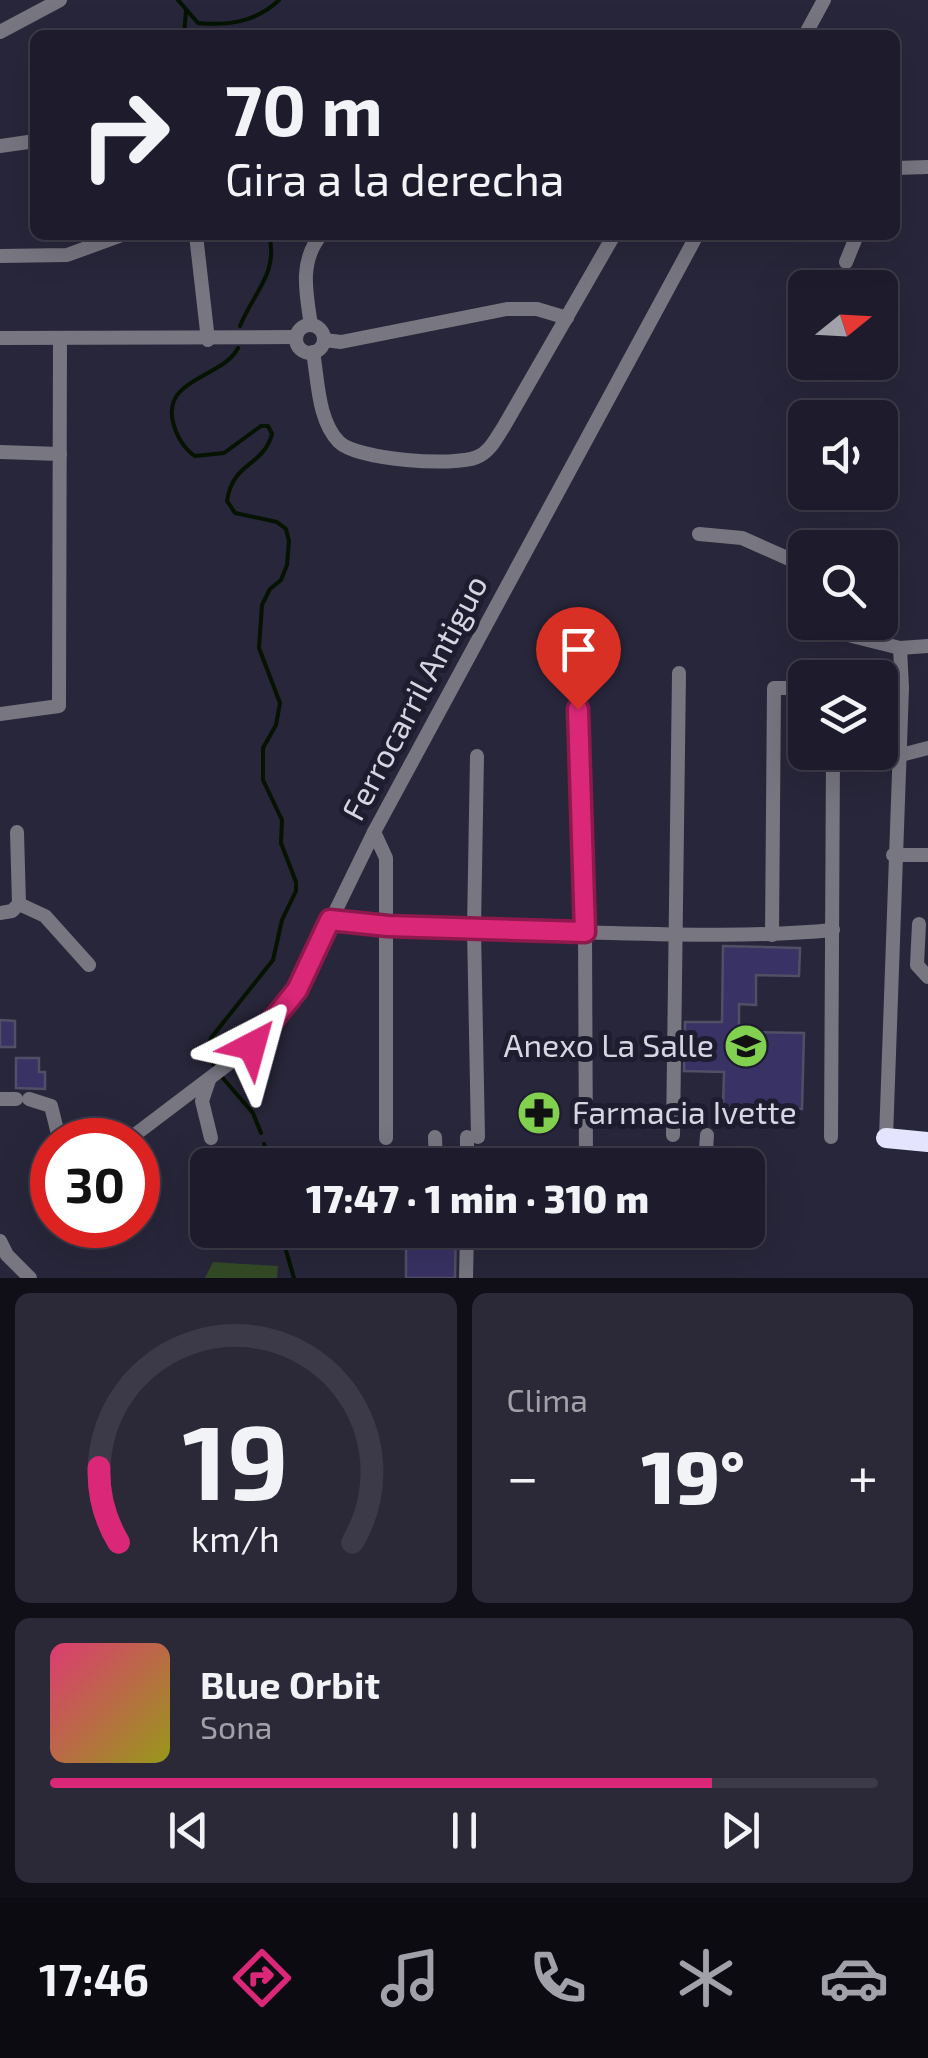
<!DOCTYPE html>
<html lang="es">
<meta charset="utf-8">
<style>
:root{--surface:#1e1c2c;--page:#2b2938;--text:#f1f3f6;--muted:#a1a1a9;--line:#3c3a48;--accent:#db2777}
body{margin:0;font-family:"Exo 2",sans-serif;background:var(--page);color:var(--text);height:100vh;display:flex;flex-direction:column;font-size:38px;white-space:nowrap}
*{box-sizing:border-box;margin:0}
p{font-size:32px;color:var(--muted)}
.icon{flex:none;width:55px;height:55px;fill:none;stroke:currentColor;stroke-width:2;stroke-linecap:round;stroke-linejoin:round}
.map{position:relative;height:1278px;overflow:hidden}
.drawer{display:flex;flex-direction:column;gap:15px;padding:15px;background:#100f18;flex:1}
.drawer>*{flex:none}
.guide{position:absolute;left:30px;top:30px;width:870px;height:210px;border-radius:15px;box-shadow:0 10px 40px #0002,0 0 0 2px var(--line);background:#1e1c2c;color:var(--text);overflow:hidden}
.needle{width:65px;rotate:72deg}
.buttons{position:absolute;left:788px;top:270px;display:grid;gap:20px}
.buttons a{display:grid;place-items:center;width:110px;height:110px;border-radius:15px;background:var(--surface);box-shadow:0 10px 40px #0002,0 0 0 2px var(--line);font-size:50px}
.speed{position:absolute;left:30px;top:1118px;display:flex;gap:20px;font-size:50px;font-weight:700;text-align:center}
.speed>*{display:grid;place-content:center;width:130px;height:130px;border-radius:50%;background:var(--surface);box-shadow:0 10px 40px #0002,0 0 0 2px var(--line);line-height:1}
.speed .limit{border:15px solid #d22;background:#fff;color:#111}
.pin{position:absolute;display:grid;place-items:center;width:85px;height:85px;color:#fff;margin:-102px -42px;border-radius:50% 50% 50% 0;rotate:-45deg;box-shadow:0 0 10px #0007}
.pin .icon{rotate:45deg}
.me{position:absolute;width:110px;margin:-55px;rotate:39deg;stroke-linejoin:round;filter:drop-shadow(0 0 8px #0008)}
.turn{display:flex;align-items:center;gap:35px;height:210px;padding:0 30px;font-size:45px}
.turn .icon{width:130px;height:130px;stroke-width:2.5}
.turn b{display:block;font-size:70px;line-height:85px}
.big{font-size:75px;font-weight:800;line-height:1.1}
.drawer .card{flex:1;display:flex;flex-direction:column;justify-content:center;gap:15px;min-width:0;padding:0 35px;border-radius:15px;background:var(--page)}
.drawer .dial{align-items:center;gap:0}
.dial svg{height:260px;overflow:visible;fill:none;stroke:var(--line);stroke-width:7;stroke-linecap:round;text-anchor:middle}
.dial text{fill:var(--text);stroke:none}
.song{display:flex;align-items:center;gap:30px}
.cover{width:120px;height:120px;border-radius:15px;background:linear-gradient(135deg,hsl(340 70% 55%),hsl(60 70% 35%))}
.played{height:10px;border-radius:5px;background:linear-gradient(90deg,var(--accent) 80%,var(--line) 80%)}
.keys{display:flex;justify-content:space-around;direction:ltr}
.heat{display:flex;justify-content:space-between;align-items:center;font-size:55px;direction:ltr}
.drawer .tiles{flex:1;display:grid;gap:15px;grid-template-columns:1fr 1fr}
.card:last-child{grid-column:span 2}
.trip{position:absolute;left:190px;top:1148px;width:575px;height:100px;border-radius:15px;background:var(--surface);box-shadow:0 10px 40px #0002,0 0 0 2px var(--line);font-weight:800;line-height:100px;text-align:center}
.dock{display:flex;height:160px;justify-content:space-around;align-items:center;background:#0c0b12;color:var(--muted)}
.dock .icon{width:70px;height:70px}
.dock .selected{color:var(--accent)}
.dock b{font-size:45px;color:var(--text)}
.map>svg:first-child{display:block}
.green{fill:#344b27}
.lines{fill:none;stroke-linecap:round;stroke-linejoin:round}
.stream{stroke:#051300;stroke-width:4}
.building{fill:#393264;stroke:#504f65;stroke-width:2.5}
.minor{stroke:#777681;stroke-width:14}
.highway{stroke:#e5e4ff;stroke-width:20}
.route-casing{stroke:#8e194d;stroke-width:25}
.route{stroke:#db2777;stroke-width:18}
.labels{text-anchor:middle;stroke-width:10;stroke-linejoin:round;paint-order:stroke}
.street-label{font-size:32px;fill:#d6d5e2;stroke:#1e1c2f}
.poi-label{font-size:32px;fill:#d6d5e2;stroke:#1e1c2f;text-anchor:end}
</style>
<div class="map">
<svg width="928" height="1278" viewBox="0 0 928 1278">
<rect width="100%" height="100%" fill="#28263a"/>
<polygon class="green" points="213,1262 278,1266 277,1278 205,1278"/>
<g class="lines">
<g class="stream">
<path d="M178 0 198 23C228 26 256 22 279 0"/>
<polyline points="184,35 186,11"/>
<path d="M240 326C253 293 279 273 269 235"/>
<path d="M215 1069 208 1051 211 1038 273 960 282 920 296 891V882L281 843 282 820 263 780V748L276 725 280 703 259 648 262 605 270 589 281 580 287 565 289 541 286 529 277 522 235 513 227 501C233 461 263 467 272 434L268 426H261L224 453 195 456C184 449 176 435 173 422 162 378 223 378 238 348"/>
<polyline points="221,1076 253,1113 261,1133"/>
<polyline points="264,1144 270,1165"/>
<polyline points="280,1230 294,1278"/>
</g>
</g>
<g class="building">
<polygon points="723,946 800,948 799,976 756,975 756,1005 739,1004 739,1032 804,1033 802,1109 723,1107 724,1072 684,1071 685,1022 722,1022"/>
<polygon points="0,1020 15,1021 15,1047 0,1047"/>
<polygon points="16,1058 39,1058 39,1072 45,1072 45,1089 16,1088"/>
<polygon points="406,1230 456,1230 455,1278 406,1278"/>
</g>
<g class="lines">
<g class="minor">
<polyline points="0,32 60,0"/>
<polyline points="805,35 824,0"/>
<polyline points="0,146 35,141"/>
<polyline points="895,168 928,167"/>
<polyline points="196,235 208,340"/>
<polyline points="0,256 67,255 122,235"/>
<polyline points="846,262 857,235"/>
<path d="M311 325C306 293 299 261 321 235"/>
<circle cx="310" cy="339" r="14"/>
<polyline points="0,338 296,337"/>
<polyline points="324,340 341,342 507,309 537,309 567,318"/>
<path d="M313 352C318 381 318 421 339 442 358 460 454 467 477 457 490 452 496 438 503 428L614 235"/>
<polyline points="0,452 60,454"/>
<polyline points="699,534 742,538 805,566"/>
<polyline points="845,622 852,636 900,648 902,688 886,1138"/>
<polyline points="900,648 928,646"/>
<polyline points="577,672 585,932 586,1165"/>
<polyline points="0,714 59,706 60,338"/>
<polyline points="477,756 474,929 478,1137"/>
<polyline points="897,756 928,748"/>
<polyline points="374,832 386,858 386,1138"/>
<polyline points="893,855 928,855"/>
<polyline points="19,904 45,916 89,965"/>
<polyline points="0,913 12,911 19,904 17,832"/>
<path d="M330 921C411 928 492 929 574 932 660 934 746 938 833 930"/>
<polyline points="919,924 917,965 928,977"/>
<polyline points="772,935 774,688 805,688"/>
<polyline points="209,1080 202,1101 211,1138"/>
<polyline points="0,1099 16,1099"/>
<polyline points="29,1099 51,1106 59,1138"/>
<polyline points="673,1135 679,673"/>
<polyline points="435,1137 436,1165"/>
<polyline points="831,1137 833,752"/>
<polyline points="128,1140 252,1046 297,990 374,832 697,235"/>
<polyline points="467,1165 467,1137"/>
<polyline points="705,1165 707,1135"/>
<polyline points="662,1230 662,1241"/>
<polyline points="0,1241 7,1255 30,1278"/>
<polyline points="466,1278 467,1230"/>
</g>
<polyline class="highway" points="886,1138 928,1142"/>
</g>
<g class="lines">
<defs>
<polyline id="route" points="252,1046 297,990 330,920 388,926 585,932 578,709"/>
</defs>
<use href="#route" class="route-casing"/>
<use href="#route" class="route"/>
</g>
<defs>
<symbol id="school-disc" viewBox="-11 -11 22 22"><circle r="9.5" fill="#82d04f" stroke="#1e1c2f"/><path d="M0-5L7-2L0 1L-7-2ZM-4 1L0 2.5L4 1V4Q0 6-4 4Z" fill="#111"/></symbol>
<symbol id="pharmacy-disc" viewBox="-11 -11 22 22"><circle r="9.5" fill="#82d04f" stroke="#1e1c2f"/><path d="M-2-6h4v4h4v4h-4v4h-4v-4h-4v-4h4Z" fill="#111"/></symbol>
</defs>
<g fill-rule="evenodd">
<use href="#school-disc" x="721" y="1021" width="50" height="50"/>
<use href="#pharmacy-disc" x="514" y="1088" width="50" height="50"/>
</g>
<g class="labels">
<g class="street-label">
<text transform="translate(415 698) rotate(-62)" y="11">Ferrocarril Antiguo</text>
</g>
<g class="poi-label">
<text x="714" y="1057">Anexo La Salle</text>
<text x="572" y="1124" text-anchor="start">Farmacia Ivette</text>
</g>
</g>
</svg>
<div class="buttons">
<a><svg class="needle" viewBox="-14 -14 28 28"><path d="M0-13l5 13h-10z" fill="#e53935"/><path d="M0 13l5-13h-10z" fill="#a1a1a9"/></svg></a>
<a><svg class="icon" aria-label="sound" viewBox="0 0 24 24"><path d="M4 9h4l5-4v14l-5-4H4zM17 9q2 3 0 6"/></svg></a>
<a><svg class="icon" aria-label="search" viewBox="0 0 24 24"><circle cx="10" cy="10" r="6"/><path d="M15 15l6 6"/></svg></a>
<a><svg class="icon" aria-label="layers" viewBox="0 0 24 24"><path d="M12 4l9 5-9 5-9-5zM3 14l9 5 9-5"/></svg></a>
</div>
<div class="speed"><div class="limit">30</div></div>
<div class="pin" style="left:578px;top:709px;background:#d93025"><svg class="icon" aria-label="arrive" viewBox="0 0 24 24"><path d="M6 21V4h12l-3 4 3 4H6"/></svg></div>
<svg class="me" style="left:252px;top:1046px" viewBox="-20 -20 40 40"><path d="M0-17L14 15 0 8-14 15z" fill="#db2777" stroke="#fff" stroke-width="4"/></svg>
<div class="trip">17:47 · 1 min · 310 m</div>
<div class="guide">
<div class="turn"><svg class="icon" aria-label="right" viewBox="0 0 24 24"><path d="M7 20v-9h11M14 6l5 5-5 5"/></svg><div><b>70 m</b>Gira a la derecha</div></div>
</div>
</div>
<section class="drawer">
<div class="tiles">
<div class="card dial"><svg viewBox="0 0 100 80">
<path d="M14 69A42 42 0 1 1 86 69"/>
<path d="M14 69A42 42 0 0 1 8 46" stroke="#db2777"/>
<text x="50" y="56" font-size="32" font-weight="700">19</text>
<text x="50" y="72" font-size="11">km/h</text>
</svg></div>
<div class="card"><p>Clima</p>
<div class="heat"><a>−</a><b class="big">19°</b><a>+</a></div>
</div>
<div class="card">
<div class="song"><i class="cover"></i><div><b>Blue Orbit</b><p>Sona</p></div></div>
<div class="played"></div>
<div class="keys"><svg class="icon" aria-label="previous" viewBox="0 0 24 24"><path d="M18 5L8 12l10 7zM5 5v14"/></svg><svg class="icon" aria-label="pause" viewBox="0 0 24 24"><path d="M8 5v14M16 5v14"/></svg><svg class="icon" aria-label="next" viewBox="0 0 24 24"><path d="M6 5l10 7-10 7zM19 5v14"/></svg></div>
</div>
</div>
</section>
<nav class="dock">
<b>17:46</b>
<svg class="icon selected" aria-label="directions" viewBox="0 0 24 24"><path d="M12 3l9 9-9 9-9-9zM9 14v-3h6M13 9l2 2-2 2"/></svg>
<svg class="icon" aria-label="music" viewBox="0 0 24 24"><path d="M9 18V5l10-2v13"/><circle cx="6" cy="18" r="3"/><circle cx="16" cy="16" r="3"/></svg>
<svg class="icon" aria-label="phone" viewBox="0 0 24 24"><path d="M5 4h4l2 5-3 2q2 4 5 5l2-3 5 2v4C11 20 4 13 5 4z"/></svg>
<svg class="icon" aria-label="climate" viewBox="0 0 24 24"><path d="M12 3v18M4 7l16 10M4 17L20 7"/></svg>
<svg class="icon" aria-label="car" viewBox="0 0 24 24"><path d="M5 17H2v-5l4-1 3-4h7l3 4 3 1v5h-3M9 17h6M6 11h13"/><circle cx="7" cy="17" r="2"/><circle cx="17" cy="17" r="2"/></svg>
</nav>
